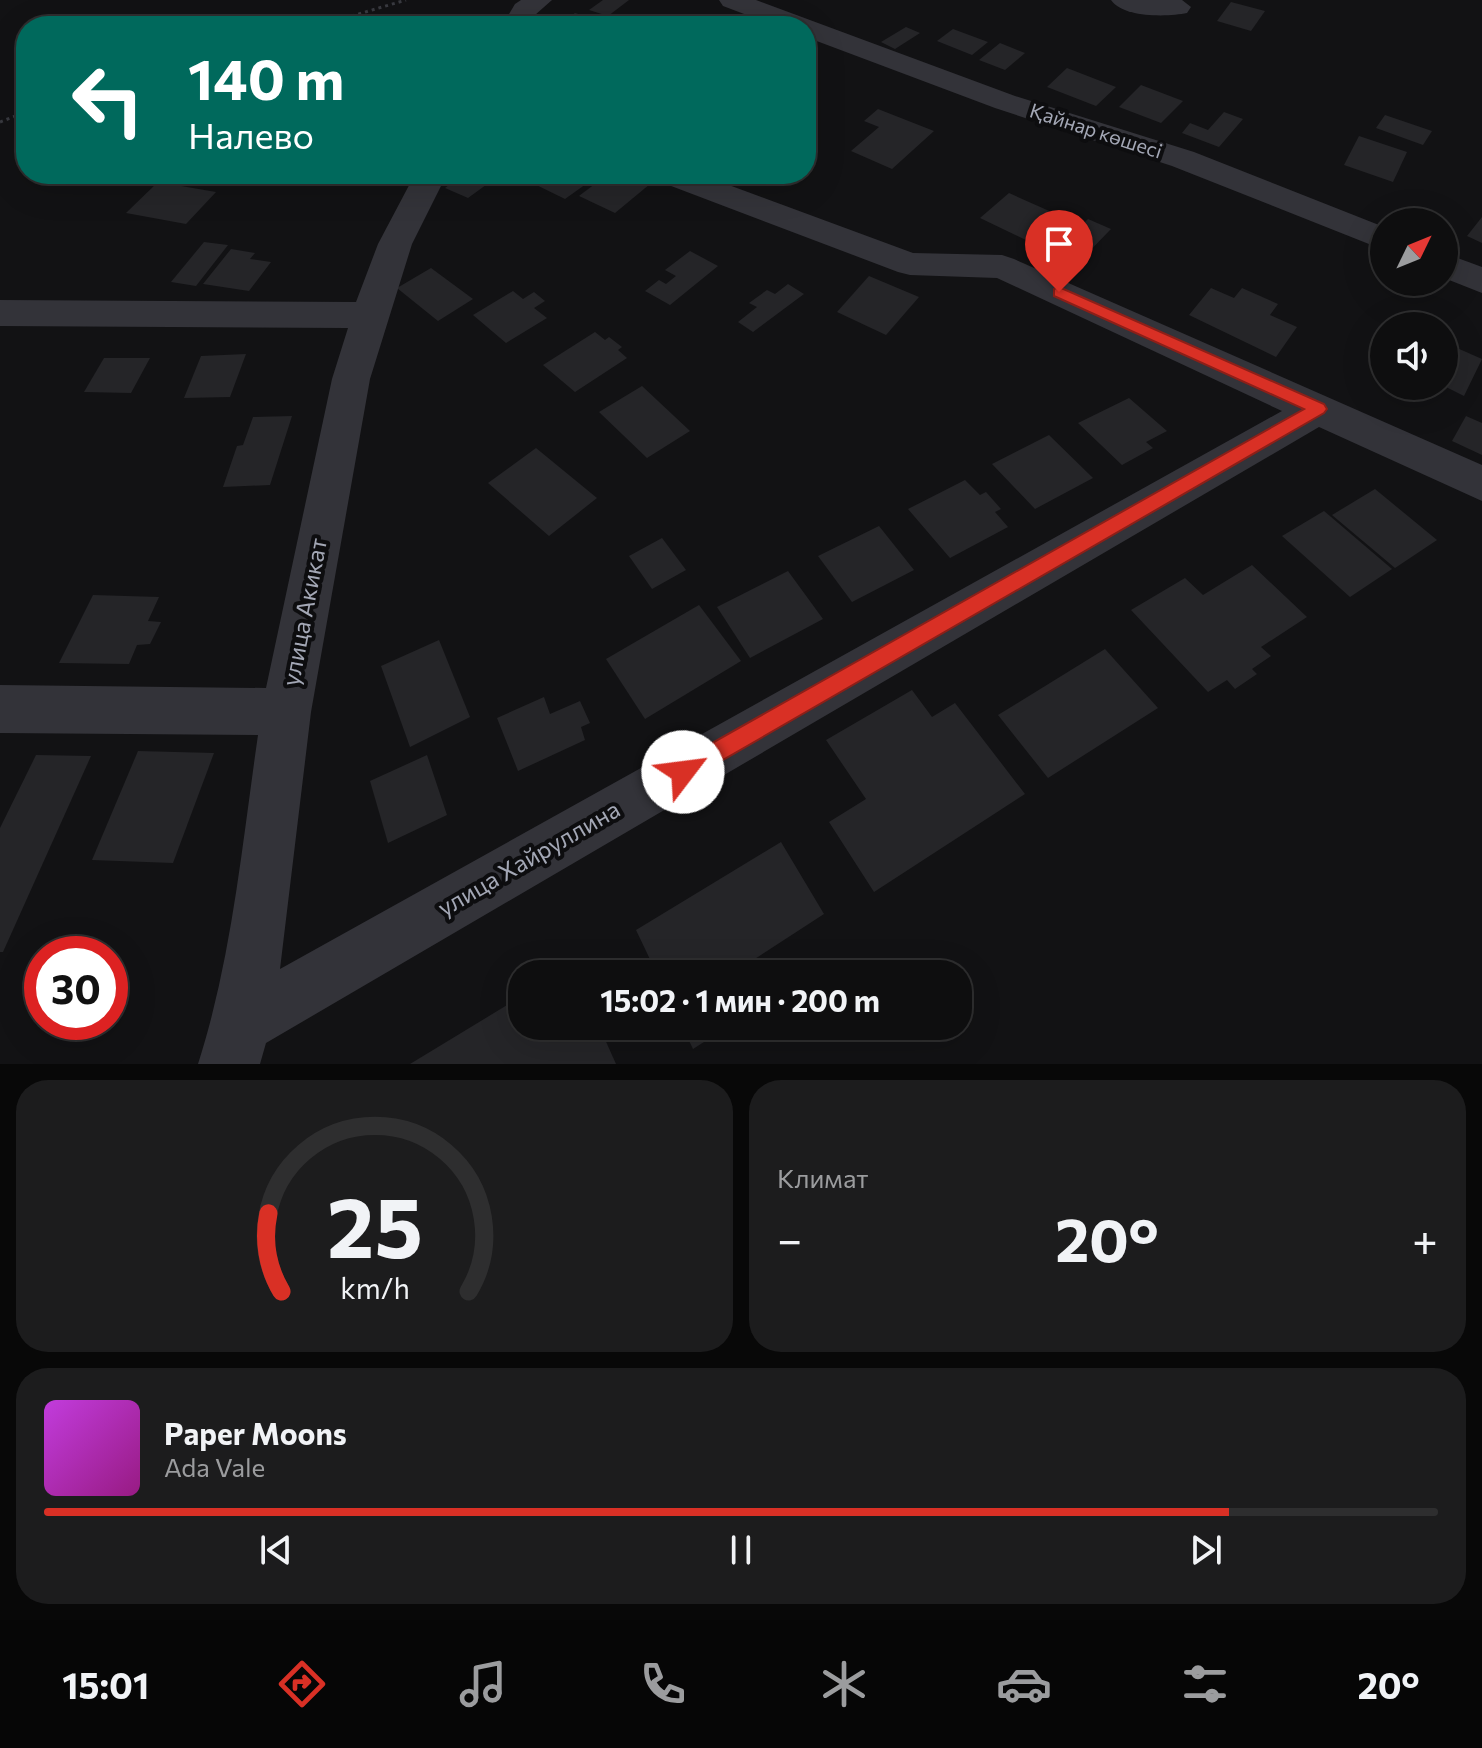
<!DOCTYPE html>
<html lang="ru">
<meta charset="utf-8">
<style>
:root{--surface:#0e0e0f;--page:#1c1c1d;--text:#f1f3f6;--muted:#9b9c9e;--line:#2e2e2f;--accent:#d93025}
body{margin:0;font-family:Commissioner,sans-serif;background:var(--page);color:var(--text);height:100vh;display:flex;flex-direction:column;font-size:30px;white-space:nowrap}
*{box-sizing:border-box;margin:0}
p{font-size:26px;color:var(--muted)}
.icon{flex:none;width:44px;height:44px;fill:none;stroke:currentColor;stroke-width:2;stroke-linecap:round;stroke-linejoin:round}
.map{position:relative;height:1064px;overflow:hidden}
.drawer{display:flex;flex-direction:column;gap:16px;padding:16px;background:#080808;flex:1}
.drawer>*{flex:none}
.hud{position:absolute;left:16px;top:16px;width:800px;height:168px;border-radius:32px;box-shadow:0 8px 32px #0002,0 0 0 2px var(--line);background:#00695c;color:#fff;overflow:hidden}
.needle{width:52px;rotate:47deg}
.tools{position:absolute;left:1370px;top:208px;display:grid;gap:16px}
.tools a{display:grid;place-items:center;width:88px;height:88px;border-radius:50%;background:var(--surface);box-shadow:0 8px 32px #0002,0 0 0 2px var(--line);font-size:40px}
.speed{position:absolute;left:24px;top:936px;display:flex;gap:16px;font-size:40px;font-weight:700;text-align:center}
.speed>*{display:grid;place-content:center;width:104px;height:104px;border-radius:50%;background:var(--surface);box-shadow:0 8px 32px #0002,0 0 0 2px var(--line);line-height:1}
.speed .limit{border:12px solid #d22;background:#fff;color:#111}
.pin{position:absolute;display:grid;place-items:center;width:68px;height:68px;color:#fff;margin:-82px -34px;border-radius:50% 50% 50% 0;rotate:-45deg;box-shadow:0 0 8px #0007}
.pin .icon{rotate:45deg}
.me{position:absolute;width:88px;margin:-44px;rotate:60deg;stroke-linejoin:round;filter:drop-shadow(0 0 6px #0008)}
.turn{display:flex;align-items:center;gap:28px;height:168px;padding:0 40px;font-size:36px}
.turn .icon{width:104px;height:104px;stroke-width:2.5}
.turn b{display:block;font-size:56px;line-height:68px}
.big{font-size:60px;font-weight:700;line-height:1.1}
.drawer .card{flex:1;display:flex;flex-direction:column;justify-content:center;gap:12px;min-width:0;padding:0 28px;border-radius:32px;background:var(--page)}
.drawer .dial{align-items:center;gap:0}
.dial svg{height:208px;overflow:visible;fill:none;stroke:var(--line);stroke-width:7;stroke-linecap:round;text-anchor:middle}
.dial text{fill:var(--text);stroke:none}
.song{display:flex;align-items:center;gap:24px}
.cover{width:96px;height:96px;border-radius:12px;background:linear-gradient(135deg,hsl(290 70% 55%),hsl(310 70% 35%))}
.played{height:8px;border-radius:4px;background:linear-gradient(90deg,var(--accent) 85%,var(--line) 85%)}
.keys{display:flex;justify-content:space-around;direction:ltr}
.heat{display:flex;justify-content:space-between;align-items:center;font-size:44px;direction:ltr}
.drawer .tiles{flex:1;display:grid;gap:16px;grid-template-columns:1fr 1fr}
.card:last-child{grid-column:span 2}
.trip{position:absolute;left:508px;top:960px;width:464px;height:80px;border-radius:32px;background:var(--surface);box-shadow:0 8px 32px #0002,0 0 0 2px var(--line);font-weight:700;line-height:80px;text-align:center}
.tabs{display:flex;height:128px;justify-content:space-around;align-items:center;background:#060606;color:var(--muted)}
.tabs .icon{width:56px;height:56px}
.tabs .on{color:var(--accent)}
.tabs b{font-size:36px;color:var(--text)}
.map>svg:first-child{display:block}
.building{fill:#252528}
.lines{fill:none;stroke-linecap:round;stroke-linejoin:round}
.path{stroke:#393a40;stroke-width:3;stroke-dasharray:3 4;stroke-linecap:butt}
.minor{fill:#333339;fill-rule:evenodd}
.route{fill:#d93025;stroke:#8d1f18;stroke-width:2}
.labels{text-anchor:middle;stroke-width:8;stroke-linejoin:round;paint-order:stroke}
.far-street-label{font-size:20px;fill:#a3a7b5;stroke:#0d0d0f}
.street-label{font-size:24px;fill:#a3a7b5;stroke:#0d0d0f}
</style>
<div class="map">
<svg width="1482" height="1064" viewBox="0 0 1482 1064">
<rect width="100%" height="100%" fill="#121214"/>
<g class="building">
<polygon points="603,0 629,0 608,16 589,10"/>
<polygon points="1231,2 1265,11 1251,31 1217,21"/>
<polygon points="575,13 601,21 594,26 558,26"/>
<polygon points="906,27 920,33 895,49 881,42"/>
<polygon points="953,29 988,42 972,55 937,41"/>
<polygon points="1000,43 1025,53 1005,70 979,60"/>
<polygon points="1067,68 1116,87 1096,106 1047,87"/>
<polygon points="1141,85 1183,101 1161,123 1119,107"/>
<polygon points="878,109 934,131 892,169 851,151 879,127 864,121"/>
<polygon points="1224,112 1243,119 1219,147 1182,133 1190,123 1208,130"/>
<polygon points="1385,115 1432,131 1423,145 1376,128"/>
<polygon points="1359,136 1407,152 1393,182 1344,165"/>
<polygon points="464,174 501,174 468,198 445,188"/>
<polygon points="520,174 600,174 565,199 518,176"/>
<polygon points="608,174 627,174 650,184 615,213 579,196"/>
<polygon points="158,182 216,192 186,224 126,213"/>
<polygon points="1009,193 1056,214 1028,241 980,218"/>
<polygon points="1482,217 1482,243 1467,236"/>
<polygon points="1088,219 1111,229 1077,264 1054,253"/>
<polygon points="204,242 228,245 196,286 171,282"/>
<polygon points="231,249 255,253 250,259 271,262 249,291 203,284"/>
<polygon points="690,251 718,266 670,305 645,291 659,280 666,284 676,276 665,270"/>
<polygon points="431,268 473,299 438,321 397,288"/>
<polygon points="869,276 919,297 886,335 837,312"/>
<polygon points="788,284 804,294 753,332 738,322 757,307 749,303 767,290 775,294"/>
<polygon points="1211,288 1234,298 1242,288 1278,304 1270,315 1297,327 1276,357 1189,315"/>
<polygon points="513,291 523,299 534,292 545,301 534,308 547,318 506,343 473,315"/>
<polygon points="595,332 605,340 609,337 622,347 618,350 627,358 575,392 543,365"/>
<polygon points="1457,348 1482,359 1464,396 1444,386 1444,358 1450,360"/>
<polygon points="246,354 230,397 184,398 201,356"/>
<polygon points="104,358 150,358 131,393 84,392"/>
<polygon points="642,386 690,431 647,458 599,412"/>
<polygon points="1129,398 1167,431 1146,442 1153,448 1122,465 1078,423"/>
<polygon points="292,416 270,485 223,487 237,446 243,445 253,417"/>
<polygon points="1466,416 1482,423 1482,455 1452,441"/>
<polygon points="1049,435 1093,478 1035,509 992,464"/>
<polygon points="536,448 597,498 549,536 488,483"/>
<polygon points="965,480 980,495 986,492 1001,509 995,512 1008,527 950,558 908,509"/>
<polygon points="1375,489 1437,540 1395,568 1332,515"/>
<polygon points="1324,511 1392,569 1350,597 1282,536"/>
<polygon points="879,526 914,570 852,602 818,556"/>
<polygon points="662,538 686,570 652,589 629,556"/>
<polygon points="1252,565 1307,617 1261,647 1271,656 1252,669 1257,674 1235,689 1227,680 1208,692 1131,610 1185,578 1203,595"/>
<polygon points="788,571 823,619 750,658 717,607"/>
<polygon points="93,595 159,597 148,621 161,622 150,644 137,645 129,664 59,663"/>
<polygon points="699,605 741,661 645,719 606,659"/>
<polygon points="439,640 470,717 410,747 381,666"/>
<polygon points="1105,649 1158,708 1048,778 998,715"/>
<polygon points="912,690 932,717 955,703 1025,794 874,892 829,822 866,799 826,740"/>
<polygon points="544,697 550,714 580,701 590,723 581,727 585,740 518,771 497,718"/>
<polygon points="138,751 214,753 173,863 92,860"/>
<polygon points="36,755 91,756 3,952 0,952 0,828"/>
<polygon points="427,755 447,815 388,843 370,781"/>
<polygon points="781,842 824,914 744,966 748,974 657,974 636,930"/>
<polygon points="522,996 522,1026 599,1026 616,1064 410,1064"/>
<polygon points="682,1026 729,1026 693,1049"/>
</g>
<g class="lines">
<g class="path">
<polyline points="318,26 406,0"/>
<polyline points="0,122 26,112"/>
</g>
<g class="minor">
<polygon points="521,0 552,0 535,15 528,26 502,26 515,4"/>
<polygon points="719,0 756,0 1015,96 1194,152 1384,227 1384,250 1172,166 995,108 806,37 806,26 776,26 723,6"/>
<path d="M1111 0H1182L1191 7 1187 13C1168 17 1123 18 1111 0Z"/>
<path d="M415 174H447L412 244 370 379 311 712 280 969 1282 411 997 278 910 275 898 272 658 181 653 174H699L913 253 1002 255 1014 259 1482 465V501L1319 427 266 1043 260 1064H198C232 958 242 845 258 735L0 733V685L266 688 332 379 348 328 0 326V300L356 302 378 244Z"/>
<polygon points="1444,253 1482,267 1482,293 1444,278"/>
</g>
</g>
<polygon class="route" points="1059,287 1324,404 1327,409 1324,413 690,779 683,782 675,779 672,772 675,764 1304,409 1054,296 1054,289"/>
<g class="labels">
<g class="far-street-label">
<text transform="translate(1096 131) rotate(18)" y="7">Қайнар көшесі</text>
</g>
<g class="street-label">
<text transform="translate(305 612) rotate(-79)" y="8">улица Акикат</text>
<text transform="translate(529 859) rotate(-30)" y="8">улица Хайруллина</text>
</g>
</g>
</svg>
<div class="tools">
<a><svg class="needle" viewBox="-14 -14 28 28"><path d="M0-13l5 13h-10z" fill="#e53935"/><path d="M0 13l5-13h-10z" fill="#9b9c9e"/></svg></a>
<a><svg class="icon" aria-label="sound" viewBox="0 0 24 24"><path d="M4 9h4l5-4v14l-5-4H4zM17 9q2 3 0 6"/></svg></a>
</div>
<div class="speed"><div class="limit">30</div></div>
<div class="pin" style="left:1059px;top:292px;background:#d93025"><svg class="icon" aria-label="arrive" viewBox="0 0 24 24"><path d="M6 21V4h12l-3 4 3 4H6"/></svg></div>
<svg class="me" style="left:683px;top:772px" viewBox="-20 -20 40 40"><circle r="19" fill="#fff"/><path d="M0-13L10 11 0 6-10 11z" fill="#d93025"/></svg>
<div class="trip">15:02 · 1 мин · 200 m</div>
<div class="hud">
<div class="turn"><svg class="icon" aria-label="left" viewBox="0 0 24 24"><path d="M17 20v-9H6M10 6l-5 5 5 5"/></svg><div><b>140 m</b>Налево</div></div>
</div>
</div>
<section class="drawer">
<div class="tiles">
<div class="card dial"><svg viewBox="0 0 100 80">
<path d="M14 69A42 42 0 1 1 86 69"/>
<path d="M14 69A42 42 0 0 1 9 39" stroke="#d93025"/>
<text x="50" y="56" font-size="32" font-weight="700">25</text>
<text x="50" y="72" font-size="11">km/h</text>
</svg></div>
<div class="card"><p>Климат</p>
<div class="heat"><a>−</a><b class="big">20°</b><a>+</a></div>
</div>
<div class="card">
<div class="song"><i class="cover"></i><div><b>Paper Moons</b><p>Ada Vale</p></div></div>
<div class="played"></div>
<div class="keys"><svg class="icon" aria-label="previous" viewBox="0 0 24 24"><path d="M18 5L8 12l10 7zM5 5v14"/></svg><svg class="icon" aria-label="pause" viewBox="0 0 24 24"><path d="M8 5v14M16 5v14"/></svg><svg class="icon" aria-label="next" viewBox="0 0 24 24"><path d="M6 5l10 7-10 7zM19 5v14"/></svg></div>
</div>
</div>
</section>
<nav class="tabs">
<b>15:01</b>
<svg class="icon on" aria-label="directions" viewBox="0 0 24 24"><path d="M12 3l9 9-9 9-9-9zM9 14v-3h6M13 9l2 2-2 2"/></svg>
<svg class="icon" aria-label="music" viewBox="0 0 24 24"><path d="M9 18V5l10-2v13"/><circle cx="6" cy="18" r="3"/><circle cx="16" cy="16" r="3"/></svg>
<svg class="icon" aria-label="phone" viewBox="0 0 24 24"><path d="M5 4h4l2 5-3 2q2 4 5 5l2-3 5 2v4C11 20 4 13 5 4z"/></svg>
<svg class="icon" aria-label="climate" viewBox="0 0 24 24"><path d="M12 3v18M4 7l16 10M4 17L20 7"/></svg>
<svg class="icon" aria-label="car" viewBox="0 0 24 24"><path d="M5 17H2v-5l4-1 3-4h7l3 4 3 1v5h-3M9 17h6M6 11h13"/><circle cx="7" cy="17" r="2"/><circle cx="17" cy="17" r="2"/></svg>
<svg class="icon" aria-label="filters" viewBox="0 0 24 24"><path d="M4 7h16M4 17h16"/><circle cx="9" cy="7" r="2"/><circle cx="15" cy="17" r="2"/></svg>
<b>20°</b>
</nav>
